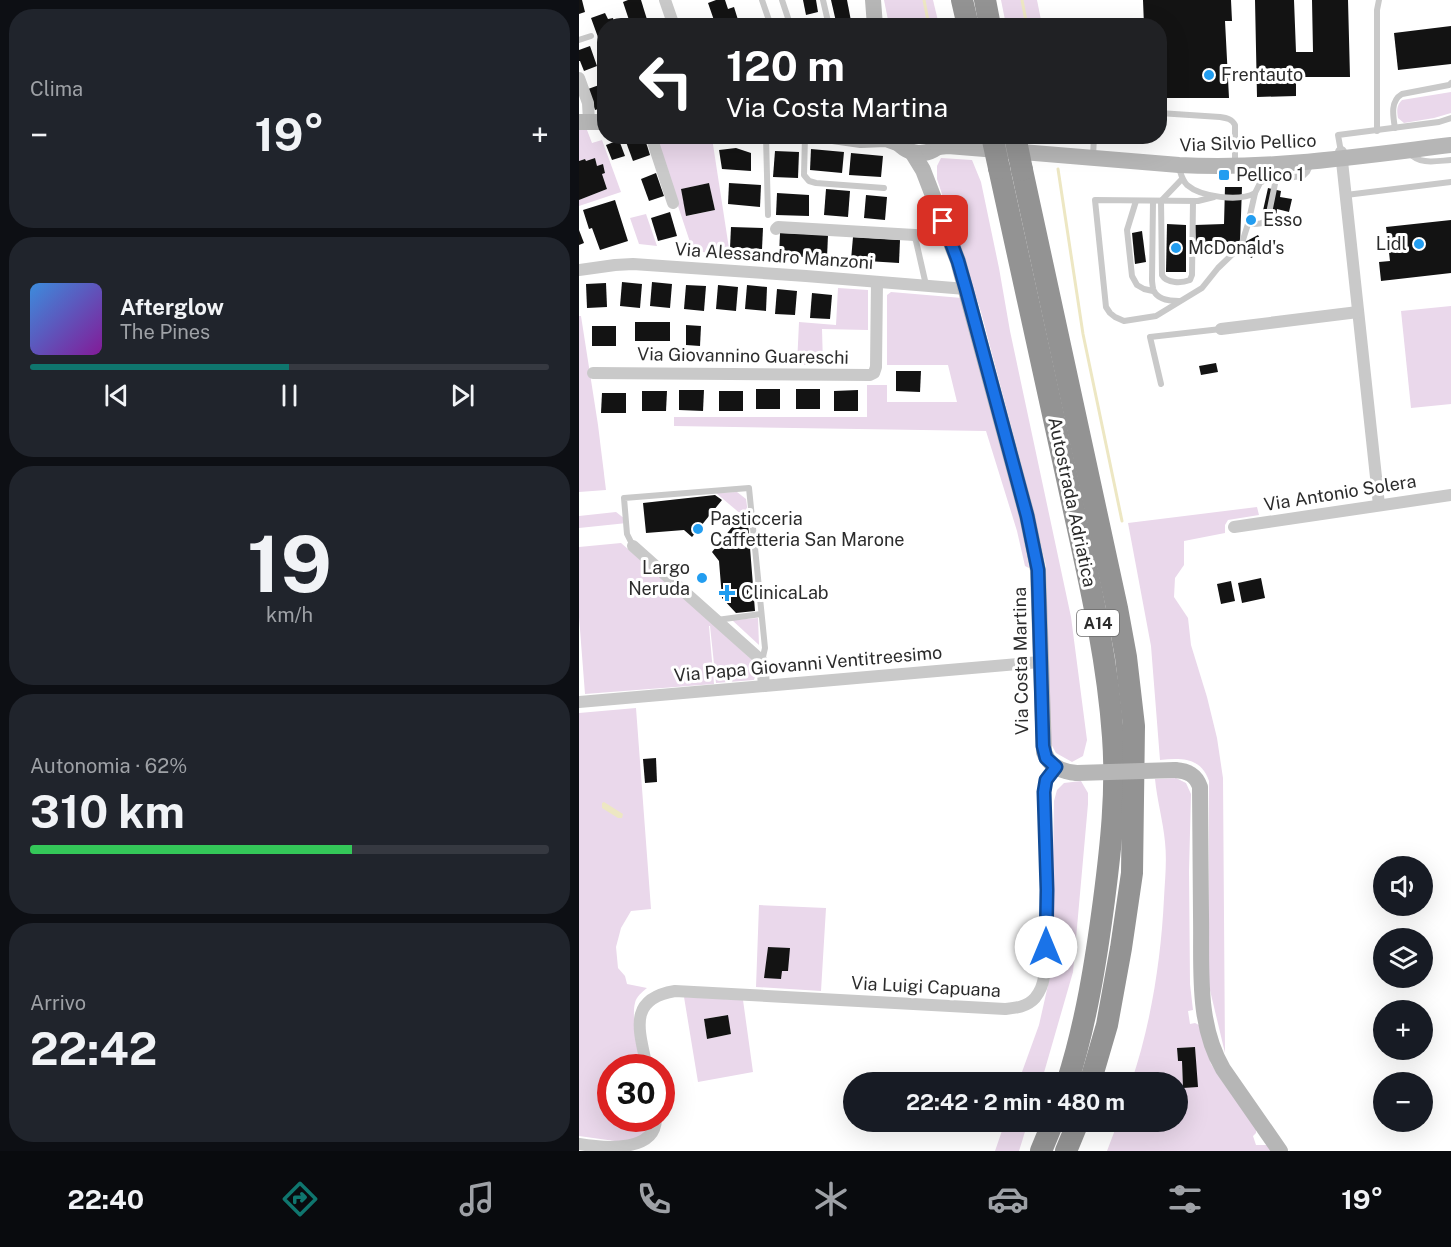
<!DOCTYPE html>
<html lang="it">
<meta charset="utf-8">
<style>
:root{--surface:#171b24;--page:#20242c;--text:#f1f3f6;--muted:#9ea1a6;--line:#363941;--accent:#0f766e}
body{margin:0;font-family:"Public Sans",sans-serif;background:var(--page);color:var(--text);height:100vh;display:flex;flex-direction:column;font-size:22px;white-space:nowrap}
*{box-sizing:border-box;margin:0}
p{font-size:20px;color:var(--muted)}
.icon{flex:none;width:33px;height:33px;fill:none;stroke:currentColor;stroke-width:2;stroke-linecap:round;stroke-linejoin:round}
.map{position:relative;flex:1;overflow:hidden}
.sheet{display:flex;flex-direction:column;gap:9px;padding:9px;background:#0d0f14;width:579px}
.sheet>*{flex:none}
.top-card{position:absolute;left:18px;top:18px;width:570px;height:126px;border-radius:24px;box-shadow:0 6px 24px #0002;background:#202124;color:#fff;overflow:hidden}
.fabs{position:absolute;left:794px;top:856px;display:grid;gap:12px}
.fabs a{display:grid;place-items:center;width:60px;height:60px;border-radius:50%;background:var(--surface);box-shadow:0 6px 24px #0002;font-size:30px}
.speed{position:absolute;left:18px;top:1054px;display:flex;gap:12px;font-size:30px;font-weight:700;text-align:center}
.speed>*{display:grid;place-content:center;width:78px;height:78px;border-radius:50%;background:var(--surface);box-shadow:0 6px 24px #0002;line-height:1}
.speed .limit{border:9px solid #d22;background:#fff;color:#111}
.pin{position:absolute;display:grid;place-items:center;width:51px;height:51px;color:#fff;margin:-26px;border-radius:12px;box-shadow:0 3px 9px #0006}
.me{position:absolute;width:66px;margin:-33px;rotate:0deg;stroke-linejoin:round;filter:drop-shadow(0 0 4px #0008)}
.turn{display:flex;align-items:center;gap:21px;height:126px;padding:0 30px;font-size:27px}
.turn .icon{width:78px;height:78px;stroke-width:2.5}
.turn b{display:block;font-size:42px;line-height:51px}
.big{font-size:45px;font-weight:700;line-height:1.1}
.sheet .tile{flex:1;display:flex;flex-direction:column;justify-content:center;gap:9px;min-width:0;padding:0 21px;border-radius:24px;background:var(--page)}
.sheet .dial{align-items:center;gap:0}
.dial b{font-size:78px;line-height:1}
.song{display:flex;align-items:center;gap:18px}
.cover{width:72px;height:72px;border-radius:9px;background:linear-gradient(135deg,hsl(210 70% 55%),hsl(290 70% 35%))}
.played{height:6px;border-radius:3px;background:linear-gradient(90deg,var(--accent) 50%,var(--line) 50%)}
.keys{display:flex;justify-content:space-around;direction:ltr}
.heat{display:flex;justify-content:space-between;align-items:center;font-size:33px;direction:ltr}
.charge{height:9px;border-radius:4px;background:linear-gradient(90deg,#34c759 62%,var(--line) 0)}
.trip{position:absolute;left:264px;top:1072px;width:345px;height:60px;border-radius:30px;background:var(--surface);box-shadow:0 6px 24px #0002;font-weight:700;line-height:60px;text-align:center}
.dock{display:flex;height:96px;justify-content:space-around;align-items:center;background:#090b0e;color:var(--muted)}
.dock .icon{width:42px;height:42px}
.dock .current{color:var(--accent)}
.dock b{font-size:27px;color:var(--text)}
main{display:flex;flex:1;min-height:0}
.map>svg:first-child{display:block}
.green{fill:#ead8eb;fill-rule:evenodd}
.water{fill:#ede7c3}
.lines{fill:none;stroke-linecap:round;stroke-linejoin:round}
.stream{stroke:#ede7c3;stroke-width:3}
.building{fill:#131313}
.lane{stroke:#c9c9c9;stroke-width:6}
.street{stroke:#c9c9c9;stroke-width:12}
.secondary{stroke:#b6b6b6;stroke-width:16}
.highway{stroke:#939393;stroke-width:22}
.secondary-bridge{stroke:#b6b6b6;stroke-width:16}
.highway-bridge{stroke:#939393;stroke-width:22}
.route-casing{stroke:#114b97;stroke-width:15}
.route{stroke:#1a73e8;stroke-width:10}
.poi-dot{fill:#229df0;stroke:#fff;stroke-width:2}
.labels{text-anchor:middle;stroke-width:6;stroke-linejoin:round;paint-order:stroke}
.shield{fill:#fff;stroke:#6b6b6b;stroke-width:1.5}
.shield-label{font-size:16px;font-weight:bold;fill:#2c2c2c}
.poi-label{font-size:18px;fill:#2c2c2c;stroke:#fff;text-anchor:start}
.street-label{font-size:18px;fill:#2c2c2c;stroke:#fff}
</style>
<main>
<section class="sheet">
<div class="tile"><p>Clima</p>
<div class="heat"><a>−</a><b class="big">19°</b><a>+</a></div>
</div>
<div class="tile">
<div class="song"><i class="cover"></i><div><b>Afterglow</b><p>The Pines</p></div></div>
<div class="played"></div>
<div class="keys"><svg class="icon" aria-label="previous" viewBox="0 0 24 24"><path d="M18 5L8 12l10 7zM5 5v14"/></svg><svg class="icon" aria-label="pause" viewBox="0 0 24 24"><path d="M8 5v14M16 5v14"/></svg><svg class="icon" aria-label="next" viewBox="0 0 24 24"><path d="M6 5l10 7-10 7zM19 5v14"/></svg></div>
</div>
<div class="tile dial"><b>19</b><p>km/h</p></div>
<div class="tile"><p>Autonomia · 62%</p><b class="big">310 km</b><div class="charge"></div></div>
<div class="tile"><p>Arrivo</p><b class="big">22:42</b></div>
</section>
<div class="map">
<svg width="872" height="1151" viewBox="0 0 872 1151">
<rect width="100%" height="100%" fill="#fff"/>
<g class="green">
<polygon points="305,0 354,0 360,25 310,25"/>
<polygon points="422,0 458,0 463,25 427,25"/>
<path d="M872 92V113L855 118 825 123 819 118C818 111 817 106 823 100Z"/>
<polygon points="0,130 8,130 13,143 23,140 42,192 0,206 0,200 28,189 23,174 26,172 24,164 18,166 16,158 7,161 6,159 0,161"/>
<path d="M76 137H100L102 141H108L110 137H131L133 138 151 255 114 251ZM130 183 136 210 108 216 102 189Z"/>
<polygon points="362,158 393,160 402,182 420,268 431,331 492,617 508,740 504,756 493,762 477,753 471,742 467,566 441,460 402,312 358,179 358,166"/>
<polygon points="67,214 78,246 60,244 51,218"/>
<polygon points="259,288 289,290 289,330 243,329 244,365 218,365 220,322 257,325"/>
<polygon points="312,292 383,298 438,500 450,568 446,566 438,531 407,431 95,426 95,417 288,417 288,385 308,385 308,402 378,402 369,365 308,365 308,295"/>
<polygon points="872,306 872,404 832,408 822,311"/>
<polygon points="0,316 2,316 19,425 27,490 0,492"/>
<polygon points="158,492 167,499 170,521 137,493"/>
<path d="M678 507 680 515 649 520 646 525V533L605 541V565L596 578 595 597 609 618 612 645 628 697 638 738 644 778 646 1053 630 986V781C622 757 602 758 581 760L572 646 549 523Z"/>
<polygon points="37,512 46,519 48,523 0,528 0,516"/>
<polygon points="42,543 128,618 176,663 177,674 175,680 137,683 131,626 130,626 135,684 6,694 0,617 0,547"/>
<polygon points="179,618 180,645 153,620"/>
<path d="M57 708 72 909 52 911 42 928 37 947 39 968 46 976 48 984 68 988C63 992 57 997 56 1003 52 1017 60 1053 62 1068H32V1119H71L70 1130 50 1143 0 1136V713Z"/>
<path d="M597 778 607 783 612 794 610 871 611 984 614 1010 609 1011 611 1024 616 1023 620 1025 632 1064 643 1081 677 1126V1133L674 1136 677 1145H688L692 1151H528L539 1122H598V1083H552C572 1024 582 960 585 898 586 879 588 861 586 842 584 821 578 800 576 779ZM616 1047 618 1087H604L603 1061H599L598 1048Z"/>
<polygon points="502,781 509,793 509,804 494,972 462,1083 439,1083 460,1025 472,972 475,801 478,790 485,783"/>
<path d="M180 905 247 908 242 991 177 987ZM189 947 210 949 209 971H203L186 977Z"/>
<path d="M105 997 164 1000 174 1072 119 1082ZM148 1015 152 1034 128 1039 125 1019Z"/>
<polygon points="426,1122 449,1122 440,1151 416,1151"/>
</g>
<polygon class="water" points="25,802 44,814 43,818 39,818 23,808 23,803"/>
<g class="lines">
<g class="stream">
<polyline points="345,0 350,26"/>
<polyline points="443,0 448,26"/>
<polyline points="479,169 504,334 543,521"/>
</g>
</g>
<g class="building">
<polygon points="0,0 3,0 6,12 0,14"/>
<polygon points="49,0 62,0 70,26 52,26 44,2"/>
<polygon points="137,0 146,0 149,9 155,7 160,23 155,26 137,26 129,3"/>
<polygon points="224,0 237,0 239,12 227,15"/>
<polygon points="252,0 268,0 273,26 258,26"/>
<polygon points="564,0 652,0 653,21 646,21 650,98 580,98 580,26 565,26"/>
<polygon points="676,0 715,0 717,52 734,52 733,0 769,0 771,77 717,77 717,96 678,97"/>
<polygon points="26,13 29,19 34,18 36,26 26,26 26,38 20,40 12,18"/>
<polygon points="872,26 872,64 819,70 815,33"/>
<polygon points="11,46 18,66 5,71 1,61 0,61 0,50"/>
<polygon points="23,84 26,91 26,107 16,110 9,89"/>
<polygon points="65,136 71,155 54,161 47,142"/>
<polygon points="40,140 46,156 33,160 27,145"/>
<polygon points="157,148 172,153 172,171 143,169 140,150"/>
<polygon points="232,149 265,152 263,173 231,170"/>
<polygon points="196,151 220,152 219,178 194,177"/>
<polygon points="272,153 304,156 302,177 270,175"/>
<polygon points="16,158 18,166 24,164 26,173 23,174 28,189 0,200 0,161 6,159 7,161"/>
<polygon points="77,173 85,196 70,201 62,179"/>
<polygon points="130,183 136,210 107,216 102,189"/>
<polygon points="150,183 182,185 181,207 149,204"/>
<polygon points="646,187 663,187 661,244 646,244 646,241 629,241 629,246 617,246 616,225 645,224"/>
<polygon points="689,188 702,191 701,197 713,199 710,212 698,209 697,218 683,215"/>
<polygon points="247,189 271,191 269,217 245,215"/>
<polygon points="198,193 230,195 230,216 197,215"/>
<polygon points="287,195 308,197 306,220 285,218"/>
<polygon points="36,200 49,241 21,250 13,228 10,229 4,210"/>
<polygon points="91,212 98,236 79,241 72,218"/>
<polygon points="872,220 872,273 802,281 800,262 811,261 807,227"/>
<polygon points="588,224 607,225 607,272 587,272"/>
<polygon points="152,227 184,228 183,249 151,248"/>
<polygon points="0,230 5,243 0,245"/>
<polygon points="563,231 567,262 556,264 553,233"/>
<polygon points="201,233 249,235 248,258 200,256"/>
<polygon points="679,235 687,250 672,258 664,243"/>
<polygon points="274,237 321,240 320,263 272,260"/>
<polygon points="43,282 63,284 61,308 41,306"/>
<polygon points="73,282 93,284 91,308 71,306"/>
<polygon points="27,283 28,307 8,308 7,284"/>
<polygon points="107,285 127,286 125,311 105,309"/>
<polygon points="139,285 159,287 157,311 137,309"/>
<polygon points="168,285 188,287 187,311 166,309"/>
<polygon points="198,289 218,291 216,315 196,314"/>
<polygon points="233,293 253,295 251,319 231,318"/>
<rect x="56" y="322" width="35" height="19"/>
<polygon points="107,325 122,326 121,346 107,345"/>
<rect x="13" y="326" width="24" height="20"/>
<polygon points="637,363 639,372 622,375 620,366"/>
<polygon points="317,371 342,371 341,392 317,391"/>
<rect x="177" y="389" width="24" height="20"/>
<rect x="217" y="389" width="24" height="20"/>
<polygon points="100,390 125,390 124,411 100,410"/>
<polygon points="279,390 279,411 255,411 255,391"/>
<polygon points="63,391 88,391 87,411 63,411"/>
<rect x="140" y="391" width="24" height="20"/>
<polygon points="23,393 47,393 47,413 22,413"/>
<polygon points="136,495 143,500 113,537 105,530 67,533 64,503"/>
<polygon points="162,516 169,522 176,611 157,613 143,598 140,561 133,552"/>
<polygon points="682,578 686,598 663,603 659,583"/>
<polygon points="652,581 656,601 642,604 638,584"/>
<polygon points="77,758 78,782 66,783 64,759"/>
<polygon points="189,947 211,948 209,971 203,971 202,979 185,978"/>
<polygon points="149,1015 152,1034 128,1039 125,1019"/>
<polygon points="616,1047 619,1087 604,1088 603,1061 599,1061 598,1048"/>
</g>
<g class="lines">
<g class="lane">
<polyline points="183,0 192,26"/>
<polyline points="244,0 250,26"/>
<polyline points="194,26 210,21 203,0"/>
<polyline points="0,40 12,36"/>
<path d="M580 113 641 117C648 118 653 119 656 125V159"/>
<path d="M816 128C814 116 811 101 823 94L870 85 872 83"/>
<polyline points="798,131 798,10 800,0"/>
<polyline points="187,136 189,215"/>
<polyline points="226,136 225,175 230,181 237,183 305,188"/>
<polyline points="762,152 759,135 860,122 872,118"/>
<path d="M830 153C841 165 857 161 872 160"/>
<polyline points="514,157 515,136"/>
<path d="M600 168C602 174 603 180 608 185 622 197 660 202 676 193L681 183 686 180 724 176 728 172 732 164"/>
<polyline points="767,195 872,182"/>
<polyline points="635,197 619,201 516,200 527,307 531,313 536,317 545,321 577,316 623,288 639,268 662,246 669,224 676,193"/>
<polyline points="557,201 548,230 553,276 558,285 565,289 574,291"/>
<path d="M574 201 573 280C573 281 574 291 575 291 579 300 592 301 600 301"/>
<path d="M582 201 583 275C588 284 603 283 611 280L613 275 614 201"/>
<polyline points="582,201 603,179"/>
<path d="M669 224C677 224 685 225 689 218L697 179"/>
<polyline points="334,234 337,241 347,285"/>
<polyline points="582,384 571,337 642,329"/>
<polyline points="54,546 48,534 45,498 170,488 186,648 183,661"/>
<polyline points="138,620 182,614"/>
</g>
<g class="street">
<polyline points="86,0 95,26"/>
<polyline points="0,78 9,103 10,122"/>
<polyline points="72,136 94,203"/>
<polyline points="762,152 800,505"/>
<polyline points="197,229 199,227 370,237"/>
<polyline points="0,270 36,265 54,264 227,276 387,289"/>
<polyline points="642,329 779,312"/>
<polyline points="14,373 291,375 295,373 297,367 298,282"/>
<polyline points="655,527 872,495"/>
<polyline points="54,546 183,661 185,686"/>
<polyline points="0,702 461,662"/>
<path d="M68 1068C61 1032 47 999 96 991L426 1009C436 1008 448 1007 456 998 460 993 464 984 465 977 469 959 467 940 467 922 468 878 466 835 464 792L467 780 477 767"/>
<path d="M0 1144C30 1149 76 1151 77 1119"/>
</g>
<g class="secondary">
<polyline points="294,0 296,26"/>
<polyline points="0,122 26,122"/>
<polyline points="254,136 282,140 307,139 318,143"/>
<path d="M314 136C327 157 350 159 366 140"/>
<path d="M359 147 369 146 600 165C691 170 782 156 872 145"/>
<path d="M333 152 344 170 379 261 448 516 459 570 465 752C470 766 483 772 498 773"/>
<path d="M596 770C609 771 617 775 621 787 621 830 622 873 622 916 623 967 617 1023 644 1069L701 1151"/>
</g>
<g class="highway">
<polyline points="383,0 389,26"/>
<polyline points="406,0 411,26"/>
<path d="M420 168C443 273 466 378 489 483 507 567 528 651 534 737 538 791 532 846 525 900 517 961 507 1024 488 1083"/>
<polyline points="443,170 538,608 547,657 555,726 553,873 542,948 528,1025 511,1083"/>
<polyline points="462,1151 474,1122"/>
<polyline points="487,1151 499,1122"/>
</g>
<polyline class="secondary-bridge" points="498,773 596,770"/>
<g class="highway-bridge">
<polyline points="413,136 420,168"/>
<polyline points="436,136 443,170"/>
</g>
</g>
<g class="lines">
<defs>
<polyline id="route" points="364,221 379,261 387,289 448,516 459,570 464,746 467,758 477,767 467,780 465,792 468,890 467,947"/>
</defs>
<use href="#route" class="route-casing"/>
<use href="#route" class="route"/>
</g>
<g class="poi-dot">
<circle cx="630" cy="75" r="6"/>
<rect x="639" y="169" width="12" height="12" rx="3"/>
<circle cx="672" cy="220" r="6"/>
<circle cx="840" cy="244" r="6"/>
<circle cx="597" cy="248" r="6"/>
<circle cx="119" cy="529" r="6"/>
<circle cx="123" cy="578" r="6"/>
<path d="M145 584h6v6h6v6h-6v6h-6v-6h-6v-6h6z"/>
</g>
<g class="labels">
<rect class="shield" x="498" y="610" width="42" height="26" rx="4.5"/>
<g class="shield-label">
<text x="519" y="629">A14</text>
</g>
<g class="poi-label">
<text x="642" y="81">Frentauto</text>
<text x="657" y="181">Pellico 1</text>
<text x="684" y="226">Esso</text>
<text x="828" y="250" text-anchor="end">Lidl</text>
<text x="609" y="254">McDonald's</text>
<text x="131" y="525">Pasticceria<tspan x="131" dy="21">Caffetteria San Marone</tspan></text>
<text x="111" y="574" text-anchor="end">Largo<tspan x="111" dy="21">Neruda</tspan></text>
<text x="162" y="599">ClinicaLab</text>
</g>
<g class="street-label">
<text transform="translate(669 143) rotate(-2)" y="6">Via Silvio Pellico</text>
<text transform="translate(195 256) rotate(4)" y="6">Via Alessandro Manzoni</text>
<text transform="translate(164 356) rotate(1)" y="6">Via Giovannino Guareschi</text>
<text transform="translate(761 493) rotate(-9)" y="6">Via Antonio Solera</text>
<text transform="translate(493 502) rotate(78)" y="6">Autostrada Adriatica</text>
<text transform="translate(442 661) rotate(-91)" y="6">Via Costa Martina</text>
<text transform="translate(229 664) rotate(-5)" y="6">Via Papa Giovanni Ventitreesimo</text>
<text transform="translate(347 987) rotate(3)" y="6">Via Luigi Capuana</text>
</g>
</g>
</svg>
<div class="fabs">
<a><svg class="icon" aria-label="sound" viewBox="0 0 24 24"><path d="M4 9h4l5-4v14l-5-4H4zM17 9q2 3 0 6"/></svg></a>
<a><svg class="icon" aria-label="layers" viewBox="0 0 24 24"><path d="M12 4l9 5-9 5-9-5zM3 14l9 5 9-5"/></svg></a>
<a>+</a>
<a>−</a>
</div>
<div class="speed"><div class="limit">30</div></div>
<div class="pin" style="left:364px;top:221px;background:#d93025"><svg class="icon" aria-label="arrive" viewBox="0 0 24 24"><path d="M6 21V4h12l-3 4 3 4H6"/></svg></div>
<svg class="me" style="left:467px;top:947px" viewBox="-20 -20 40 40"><circle r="19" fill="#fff"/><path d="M0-13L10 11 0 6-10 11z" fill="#1a73e8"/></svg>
<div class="trip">22:42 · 2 min · 480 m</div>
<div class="top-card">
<div class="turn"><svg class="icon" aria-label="left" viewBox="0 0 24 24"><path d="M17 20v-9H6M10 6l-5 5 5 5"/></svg><div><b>120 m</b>Via Costa Martina</div></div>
</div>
</div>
</main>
<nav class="dock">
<b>22:40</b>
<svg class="icon current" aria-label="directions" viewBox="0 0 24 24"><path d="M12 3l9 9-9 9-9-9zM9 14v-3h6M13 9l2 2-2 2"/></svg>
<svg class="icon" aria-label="music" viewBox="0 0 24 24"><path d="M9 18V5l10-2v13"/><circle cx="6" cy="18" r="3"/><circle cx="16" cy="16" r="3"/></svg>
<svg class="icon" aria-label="phone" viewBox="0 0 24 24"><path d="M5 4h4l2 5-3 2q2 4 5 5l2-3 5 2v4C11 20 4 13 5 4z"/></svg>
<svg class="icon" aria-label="climate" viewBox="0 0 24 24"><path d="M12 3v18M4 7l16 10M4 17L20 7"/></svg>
<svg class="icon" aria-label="car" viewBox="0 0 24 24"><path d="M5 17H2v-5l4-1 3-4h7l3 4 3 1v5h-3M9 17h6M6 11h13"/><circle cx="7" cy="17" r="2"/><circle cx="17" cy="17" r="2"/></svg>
<svg class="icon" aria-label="filters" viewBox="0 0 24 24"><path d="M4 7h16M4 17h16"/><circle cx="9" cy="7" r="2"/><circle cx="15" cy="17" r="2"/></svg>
<b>19°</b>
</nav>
